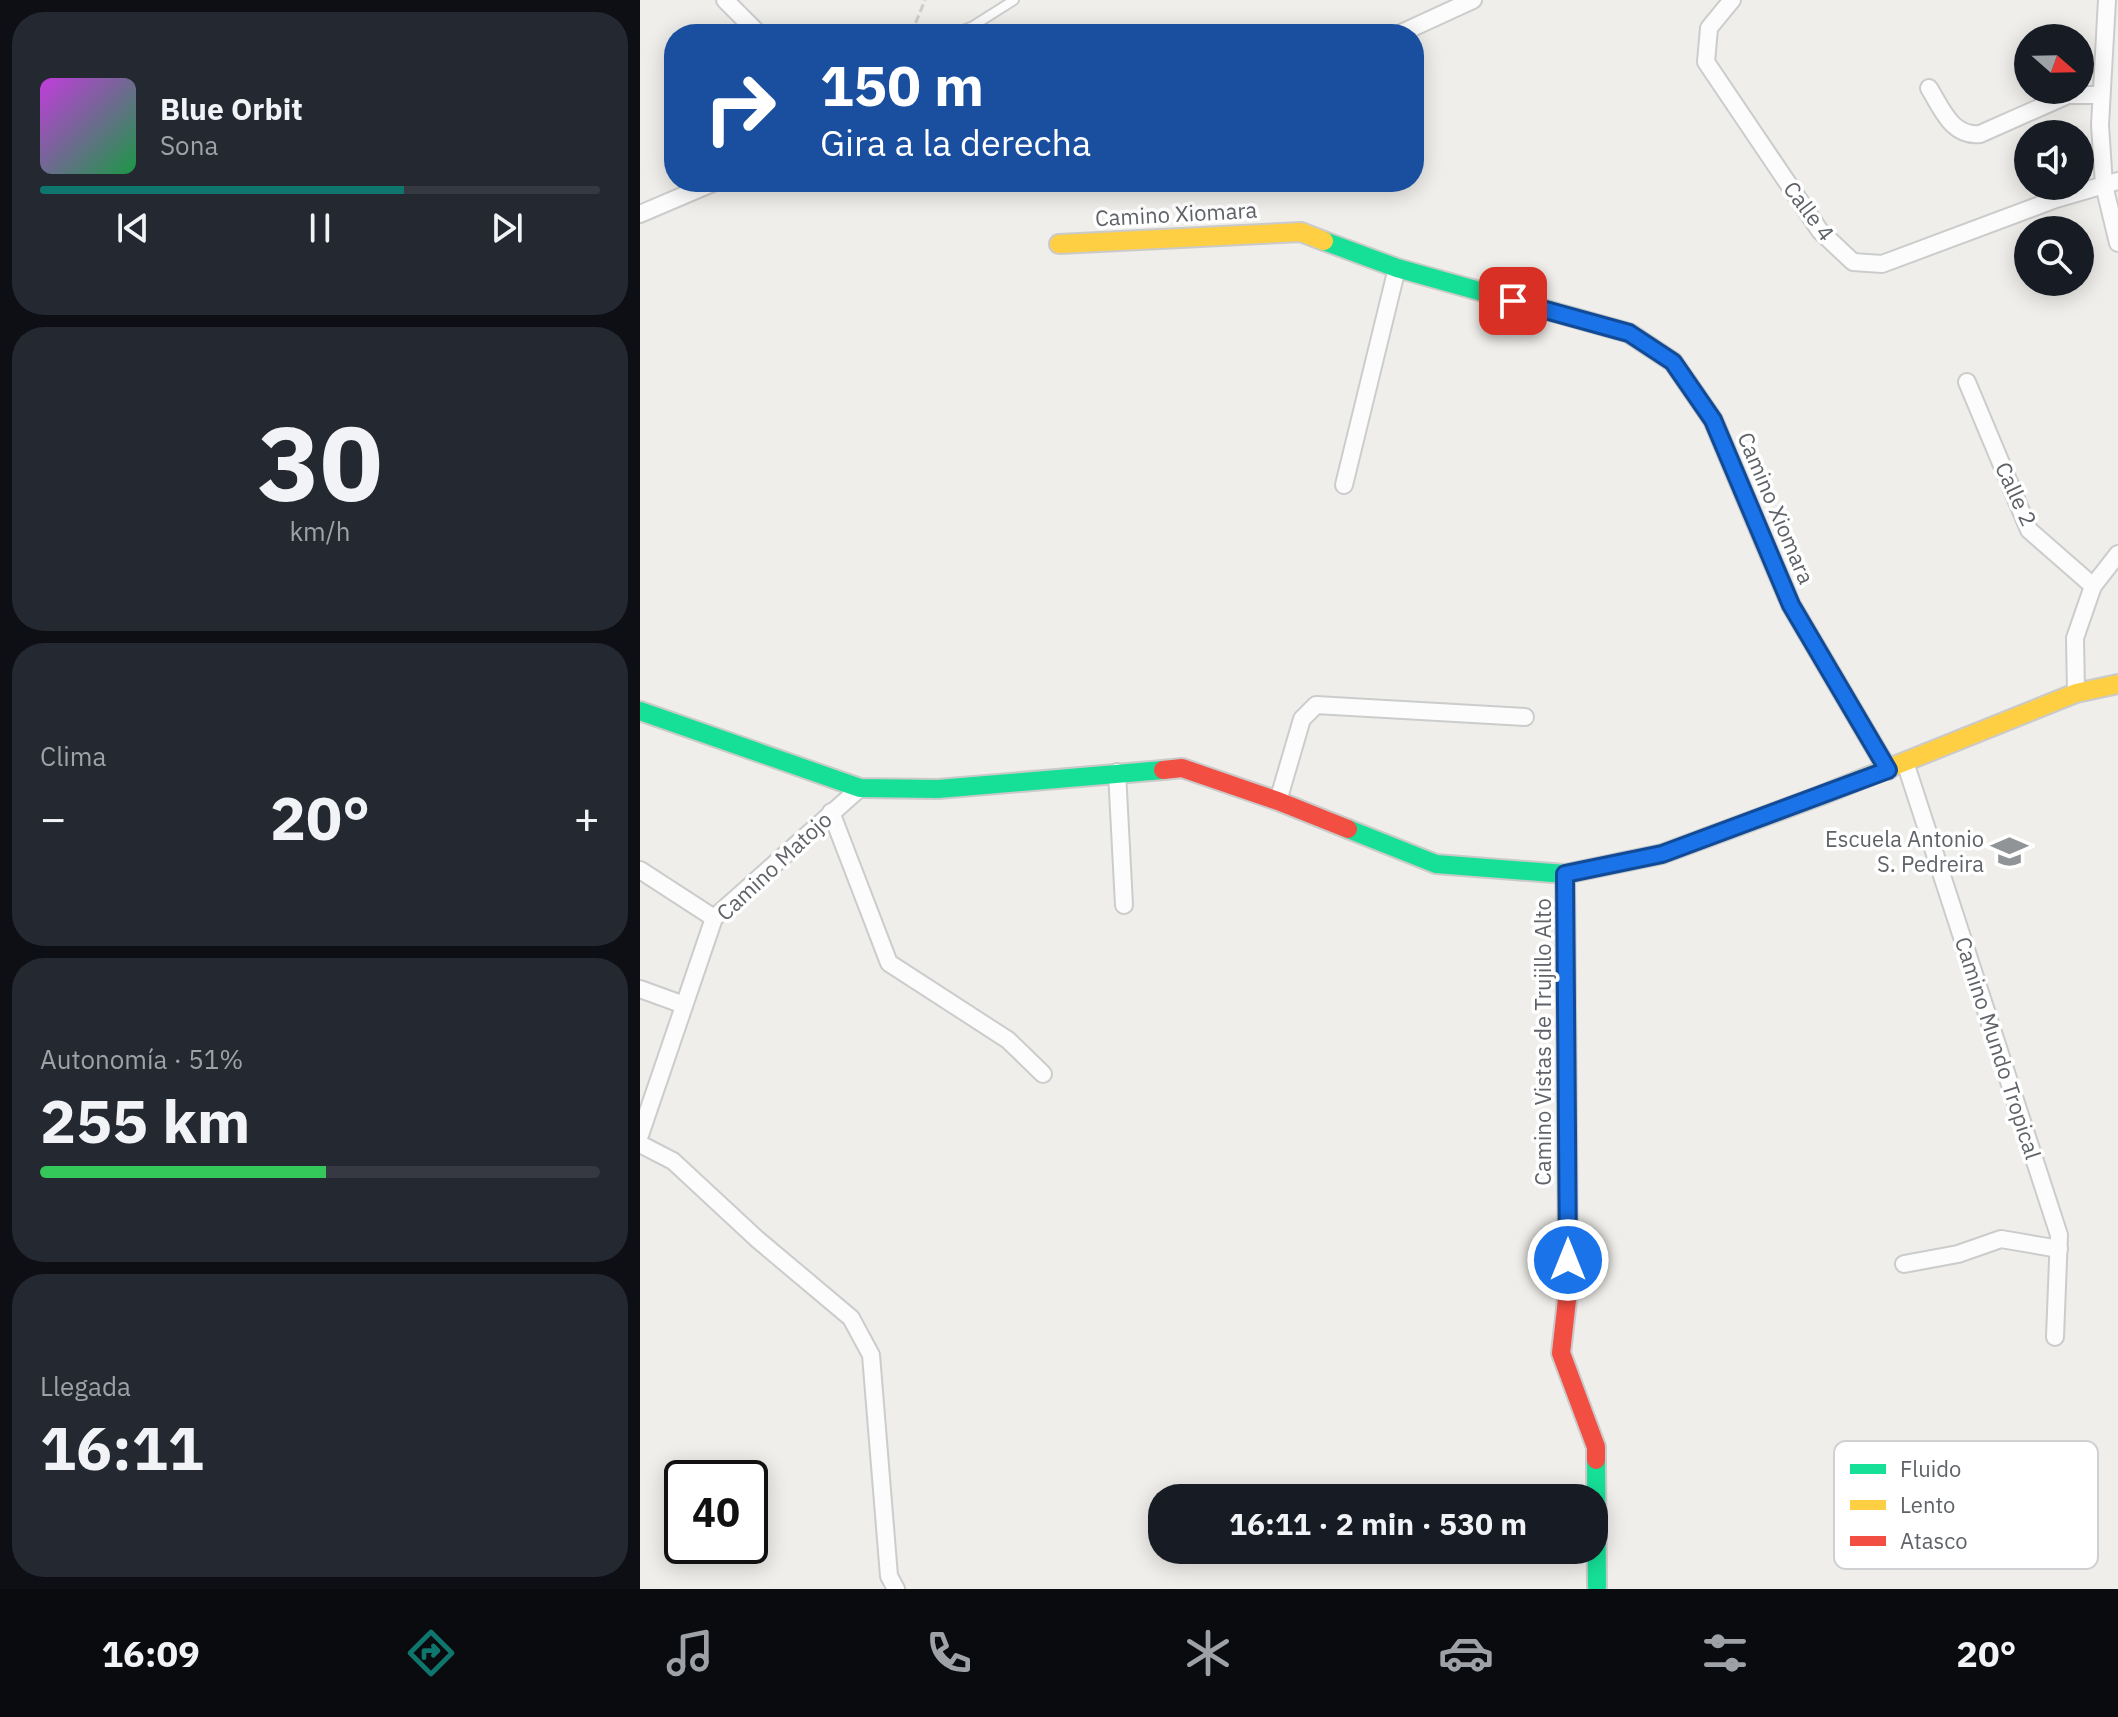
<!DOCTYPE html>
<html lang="es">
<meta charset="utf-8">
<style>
:root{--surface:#171b24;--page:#242831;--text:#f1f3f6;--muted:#9ea1a6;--line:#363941;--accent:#0f766e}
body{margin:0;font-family:"IBM Plex Sans",sans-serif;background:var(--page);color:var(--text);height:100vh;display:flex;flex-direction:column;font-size:30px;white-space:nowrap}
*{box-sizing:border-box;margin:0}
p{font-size:26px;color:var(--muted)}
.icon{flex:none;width:44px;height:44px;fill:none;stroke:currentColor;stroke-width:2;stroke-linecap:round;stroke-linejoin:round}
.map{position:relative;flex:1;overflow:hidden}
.sheet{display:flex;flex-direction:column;gap:12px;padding:12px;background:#0d0f14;width:640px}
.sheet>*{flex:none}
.hud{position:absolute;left:24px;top:24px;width:760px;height:168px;border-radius:32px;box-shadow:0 4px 20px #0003;background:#1a4fa0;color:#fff;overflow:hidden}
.needle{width:52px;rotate:110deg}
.tools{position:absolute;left:1374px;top:24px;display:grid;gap:16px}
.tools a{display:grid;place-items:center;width:80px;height:80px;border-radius:50%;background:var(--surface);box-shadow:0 4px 20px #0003;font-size:40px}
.speed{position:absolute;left:24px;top:1460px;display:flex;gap:16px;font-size:40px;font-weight:700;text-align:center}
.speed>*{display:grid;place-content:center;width:104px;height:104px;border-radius:50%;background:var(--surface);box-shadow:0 4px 20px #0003;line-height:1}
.speed .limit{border:4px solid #111;border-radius:12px;background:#fff;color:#111}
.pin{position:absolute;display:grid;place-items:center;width:68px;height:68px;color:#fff;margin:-34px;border-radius:16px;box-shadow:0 4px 12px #0006}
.me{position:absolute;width:88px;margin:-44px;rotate:0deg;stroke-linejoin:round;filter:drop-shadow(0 0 6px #0008)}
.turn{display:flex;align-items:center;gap:28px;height:168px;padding:0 24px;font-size:36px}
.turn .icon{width:104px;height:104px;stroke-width:2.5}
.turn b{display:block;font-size:56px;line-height:68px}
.big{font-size:60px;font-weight:700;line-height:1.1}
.sheet .tile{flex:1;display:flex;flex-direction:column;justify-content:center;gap:12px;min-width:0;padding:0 28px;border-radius:32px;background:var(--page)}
.sheet .dial{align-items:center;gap:0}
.dial b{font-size:104px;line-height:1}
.song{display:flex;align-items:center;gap:24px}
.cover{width:96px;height:96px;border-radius:12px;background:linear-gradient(135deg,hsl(290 70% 55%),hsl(140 70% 35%))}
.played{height:8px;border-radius:4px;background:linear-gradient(90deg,var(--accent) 65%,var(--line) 65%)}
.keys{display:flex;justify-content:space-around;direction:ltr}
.heat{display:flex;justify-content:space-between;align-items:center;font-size:44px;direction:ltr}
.charge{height:12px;border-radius:6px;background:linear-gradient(90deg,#34c759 51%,var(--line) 0)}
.trip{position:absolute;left:508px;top:1484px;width:460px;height:80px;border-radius:32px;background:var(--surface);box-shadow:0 4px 20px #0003;font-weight:700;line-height:80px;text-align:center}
.menu{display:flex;height:128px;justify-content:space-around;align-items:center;background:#090b0e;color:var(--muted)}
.menu .icon{width:56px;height:56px}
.menu .active{color:var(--accent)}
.menu b{font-size:36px;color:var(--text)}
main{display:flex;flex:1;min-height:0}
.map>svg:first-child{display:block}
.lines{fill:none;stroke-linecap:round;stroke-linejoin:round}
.lane-casing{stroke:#cbcccc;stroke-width:12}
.street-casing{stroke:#cbcccc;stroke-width:20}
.fast-casing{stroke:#cacacb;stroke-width:22}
.slow-casing{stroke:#cacacb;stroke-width:22}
.jam-casing{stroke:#cacacb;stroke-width:22}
.path{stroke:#cacfcc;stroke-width:3;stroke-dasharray:8 4;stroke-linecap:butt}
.lane{stroke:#fdfcfc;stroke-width:8}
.street{stroke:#fdfcfc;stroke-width:16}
.fast{stroke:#16e098;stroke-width:18}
.slow{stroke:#ffcf43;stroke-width:18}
.jam{stroke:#f24e42;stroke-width:18}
.route-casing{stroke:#114b97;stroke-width:20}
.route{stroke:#1a73e8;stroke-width:14}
.labels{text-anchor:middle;stroke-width:7;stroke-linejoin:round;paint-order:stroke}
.street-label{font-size:22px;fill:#5f6368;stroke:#fff}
.poi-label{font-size:22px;fill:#5f6368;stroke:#fff;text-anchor:end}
.key{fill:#fff;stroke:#cfd0d2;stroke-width:2}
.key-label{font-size:22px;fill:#5f6368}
</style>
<main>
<section class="sheet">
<div class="tile">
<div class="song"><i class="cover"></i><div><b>Blue Orbit</b><p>Sona</p></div></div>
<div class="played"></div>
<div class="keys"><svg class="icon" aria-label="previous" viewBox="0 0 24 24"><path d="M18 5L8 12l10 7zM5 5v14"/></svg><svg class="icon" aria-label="pause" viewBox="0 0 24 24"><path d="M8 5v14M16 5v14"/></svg><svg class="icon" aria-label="next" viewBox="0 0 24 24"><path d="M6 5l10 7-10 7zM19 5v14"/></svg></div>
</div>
<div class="tile dial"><b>30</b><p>km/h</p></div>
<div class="tile"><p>Clima</p>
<div class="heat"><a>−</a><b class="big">20°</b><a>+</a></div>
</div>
<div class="tile"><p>Autonomía · 51%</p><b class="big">255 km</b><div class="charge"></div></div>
<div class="tile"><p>Llegada</p><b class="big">16:11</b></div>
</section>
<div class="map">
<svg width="1478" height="1589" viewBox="0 0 1478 1589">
<rect width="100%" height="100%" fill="#efeeea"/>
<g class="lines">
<defs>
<polyline id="lane" points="313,34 333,26 374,0"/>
<g id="street">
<polyline points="85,0 119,34"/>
<polyline points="1092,0 1069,28 1066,62 1180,231 1213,262 1242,264 1416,199 1478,181"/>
<polyline points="1467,0 1460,125 1464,185 1478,243"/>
<polyline points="759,34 833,0"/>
<path d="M1289 88C1302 109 1312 137 1340 134L1428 95H1461"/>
<polyline points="0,214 75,182"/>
<polyline points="1327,382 1389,530 1453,586"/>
<polyline points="704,485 757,268"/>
<polyline points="1436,693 1435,638 1453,586 1478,554"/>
<polyline points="1265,762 1419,1235 1415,1337"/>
<polyline points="477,772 484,905"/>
<polyline points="638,801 662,719 676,705 885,717"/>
<polyline points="191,812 249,963 368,1040 403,1074"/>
<polyline points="0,870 74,918"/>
<polyline points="0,989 44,1005"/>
<polyline points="0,1135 74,918 220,788"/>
<polyline points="0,1144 33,1161 117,1239 211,1318 231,1355 249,1576 256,1589"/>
<polyline points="1264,1264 1318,1254 1361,1239 1419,1249"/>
</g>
<g id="fast">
<polyline points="684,241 757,268 989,333 1033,362 1073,420 1125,544"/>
<polyline points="0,711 220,788 298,789 523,770"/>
<polyline points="708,829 796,864 925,874 1022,854 1182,795"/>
<polyline points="956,1460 957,1586"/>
</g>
<g id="slow">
<polyline points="419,244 661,232 684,241"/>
<polyline points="1125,544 1151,605 1248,770"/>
<polyline points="1182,795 1436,693 1478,684"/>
<polyline points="925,874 927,1124"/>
</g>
<g id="jam">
<polyline points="523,770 542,768 638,801 708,829"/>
<polyline points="927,1124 928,1291 921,1353 956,1447 956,1460"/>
</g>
</defs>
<use href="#lane" class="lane-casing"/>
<use href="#street" class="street-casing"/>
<use href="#fast" class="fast-casing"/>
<use href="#slow" class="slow-casing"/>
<use href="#jam" class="jam-casing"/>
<polyline class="path" points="271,34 285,0"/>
<use href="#lane" class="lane"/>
<use href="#street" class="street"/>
<use href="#fast" class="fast"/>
<use href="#slow" class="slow"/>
<use href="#jam" class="jam"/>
</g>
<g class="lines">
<defs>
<polyline id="route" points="873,301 989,333 1033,362 1073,420 1151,605 1248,770 1022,854 925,874 928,1260"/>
</defs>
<use href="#route" class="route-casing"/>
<use href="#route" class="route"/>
</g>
<defs>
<symbol id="school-bare" viewBox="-9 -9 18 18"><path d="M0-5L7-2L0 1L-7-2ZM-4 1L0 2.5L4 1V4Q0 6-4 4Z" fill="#919496" stroke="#fff" stroke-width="2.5" paint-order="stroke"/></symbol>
</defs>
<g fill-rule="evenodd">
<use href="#school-bare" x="1344" y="826" width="51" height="51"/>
</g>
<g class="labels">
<g class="street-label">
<text transform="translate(1169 211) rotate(53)" y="8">Calle 4</text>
<text transform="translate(536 214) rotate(-3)" y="8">Camino Xiomara</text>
<text transform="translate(1376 494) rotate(65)" y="8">Calle 2</text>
<text transform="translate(1136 508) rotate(67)" y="8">Camino Xiomara</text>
<text transform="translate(134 866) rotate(-43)" y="8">Camino Matojo</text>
<text transform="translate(903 1042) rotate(-90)" y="8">Camino Vistas de Trujillo Alto</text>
<text transform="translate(1358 1048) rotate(72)" y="8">Camino Mundo Tropical</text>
</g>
<g class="poi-label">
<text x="1344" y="847">Escuela Antonio<tspan x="1344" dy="25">S. Pedreira</tspan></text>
</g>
</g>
<rect x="1194" y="1441" width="264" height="128" rx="12" class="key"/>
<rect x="1210" y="1464" width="36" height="10" fill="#16e098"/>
<rect x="1210" y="1500" width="36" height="10" fill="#ffcf43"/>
<rect x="1210" y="1536" width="36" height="10" fill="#f24e42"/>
<g class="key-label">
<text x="1260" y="1477">Fluido</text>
<text x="1260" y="1513">Lento</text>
<text x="1260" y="1549">Atasco</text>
</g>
</svg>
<div class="tools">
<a><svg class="needle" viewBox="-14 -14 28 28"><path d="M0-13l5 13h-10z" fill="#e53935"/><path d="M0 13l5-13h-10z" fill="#9ea1a6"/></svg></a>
<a><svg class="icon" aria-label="sound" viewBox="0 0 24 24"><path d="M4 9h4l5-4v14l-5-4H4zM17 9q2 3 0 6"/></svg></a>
<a><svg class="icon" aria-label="search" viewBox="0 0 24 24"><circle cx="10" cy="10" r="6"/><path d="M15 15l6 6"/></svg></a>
</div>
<div class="speed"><div class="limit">40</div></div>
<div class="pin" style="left:873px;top:301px;background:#d93025"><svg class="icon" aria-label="arrive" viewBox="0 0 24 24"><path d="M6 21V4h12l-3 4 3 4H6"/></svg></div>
<svg class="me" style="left:928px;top:1260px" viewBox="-20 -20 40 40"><circle r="17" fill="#1a73e8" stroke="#fff" stroke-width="3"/><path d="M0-11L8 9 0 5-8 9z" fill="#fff"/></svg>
<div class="trip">16:11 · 2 min · 530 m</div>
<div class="hud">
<div class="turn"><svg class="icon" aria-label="right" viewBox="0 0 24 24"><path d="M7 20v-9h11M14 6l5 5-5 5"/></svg><div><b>150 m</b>Gira a la derecha</div></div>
</div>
</div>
</main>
<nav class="menu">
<b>16:09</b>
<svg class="icon active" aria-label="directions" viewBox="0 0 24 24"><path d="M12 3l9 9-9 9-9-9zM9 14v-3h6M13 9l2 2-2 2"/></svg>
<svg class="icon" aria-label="music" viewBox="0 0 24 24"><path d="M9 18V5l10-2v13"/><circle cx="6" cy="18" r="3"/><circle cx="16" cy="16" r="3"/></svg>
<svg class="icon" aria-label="phone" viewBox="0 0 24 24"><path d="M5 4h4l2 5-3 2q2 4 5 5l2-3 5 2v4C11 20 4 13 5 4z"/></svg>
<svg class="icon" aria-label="climate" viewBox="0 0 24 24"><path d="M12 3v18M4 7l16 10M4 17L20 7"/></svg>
<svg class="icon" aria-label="car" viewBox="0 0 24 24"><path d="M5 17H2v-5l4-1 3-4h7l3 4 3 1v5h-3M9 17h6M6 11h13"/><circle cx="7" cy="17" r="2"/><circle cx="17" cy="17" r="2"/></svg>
<svg class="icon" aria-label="filters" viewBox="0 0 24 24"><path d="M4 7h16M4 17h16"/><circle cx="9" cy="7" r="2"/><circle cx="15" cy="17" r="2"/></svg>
<b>20°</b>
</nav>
